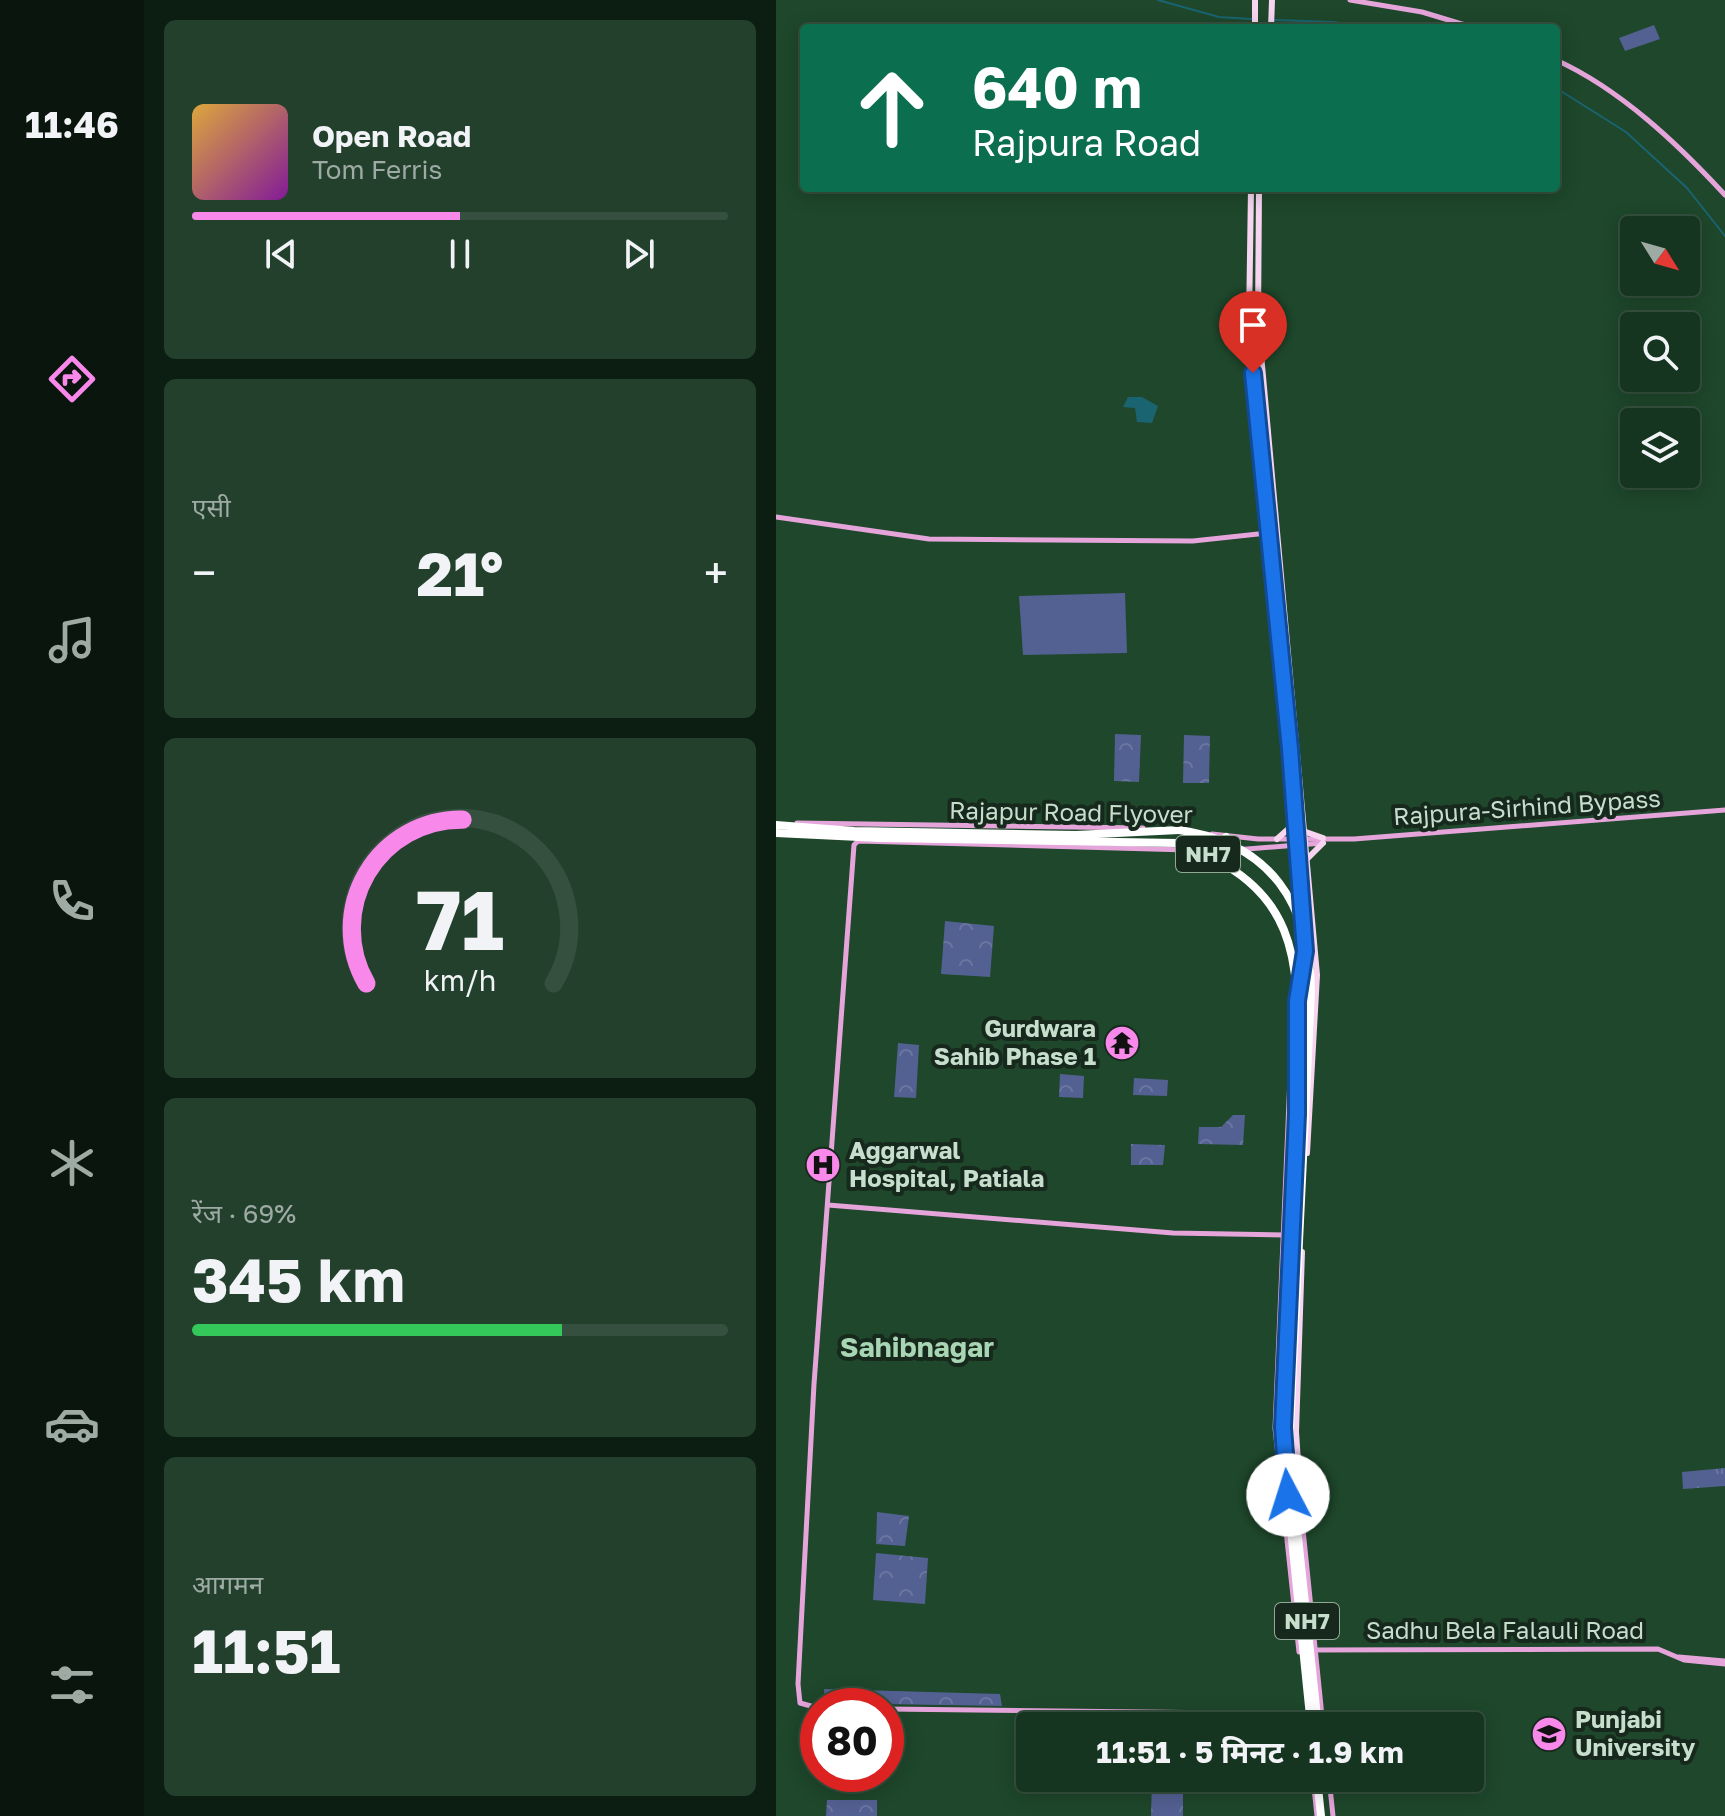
<!DOCTYPE html>
<html lang="hi">
<meta charset="utf-8">
<style>
:root{--surface:#163520;--page:#23402d;--text:#f1f3f6;--muted:#9eaba5;--line:#35503e;--accent:#f888ea}
body{margin:0;font-family:"Golos Text","Noto Sans Devanagari",sans-serif;background:var(--page);color:var(--text);height:100vh;display:flex;flex-direction:column;font-size:30px;white-space:nowrap}
*{box-sizing:border-box;margin:0}
p{font-size:26px;color:var(--muted)}
.icon{flex:none;width:44px;height:44px;fill:none;stroke:currentColor;stroke-width:2;stroke-linecap:round;stroke-linejoin:round}
.map{position:relative;flex:1;overflow:hidden}
.side{display:flex;flex-direction:column;gap:20px;padding:20px;background:#0c1d12;width:632px}
.side>*{flex:none}
.hud{position:absolute;left:24px;top:24px;width:760px;height:168px;border-radius:8px;box-shadow:0 4px 20px #0003,0 0 0 2px var(--line);background:#0b6e4f;color:#fff;overflow:hidden}
.needle{width:52px;rotate:127deg}
.fabs{position:absolute;left:844px;top:216px;display:grid;gap:16px}
.fabs a{display:grid;place-items:center;width:80px;height:80px;border-radius:8px;background:var(--surface);box-shadow:0 4px 20px #0003,0 0 0 2px var(--line);font-size:40px}
.speed{position:absolute;left:24px;top:1688px;display:flex;gap:16px;font-size:40px;font-weight:700;text-align:center}
.speed>*{display:grid;place-content:center;width:104px;height:104px;border-radius:50%;background:var(--surface);box-shadow:0 4px 20px #0003,0 0 0 2px var(--line);line-height:1}
.speed .limit{border:12px solid #d22;background:#fff;color:#111}
.pin{position:absolute;display:grid;place-items:center;width:68px;height:68px;color:#fff;margin:-82px -34px;border-radius:50% 50% 50% 0;rotate:-45deg;box-shadow:0 0 8px #0007}
.pin .icon{rotate:45deg}
.me{position:absolute;width:88px;margin:-44px;rotate:355deg;stroke-linejoin:round;filter:drop-shadow(0 0 6px #0008)}
.turn{display:flex;align-items:center;gap:28px;height:168px;padding:0 40px;font-size:36px}
.turn .icon{width:104px;height:104px;stroke-width:2.5}
.turn b{display:block;font-size:56px;line-height:68px}
.big{font-size:60px;font-weight:700;line-height:1.1}
.side .card{flex:1;display:flex;flex-direction:column;justify-content:center;gap:12px;min-width:0;padding:0 28px;border-radius:12px;background:var(--page)}
.side .dial{align-items:center;gap:0}
.dial svg{height:208px;overflow:visible;fill:none;stroke:var(--line);stroke-width:7;stroke-linecap:round;text-anchor:middle}
.dial text{fill:var(--text);stroke:none}
.song{display:flex;align-items:center;gap:24px}
.cover{width:96px;height:96px;border-radius:12px;background:linear-gradient(135deg,hsl(40 70% 55%),hsl(290 70% 35%))}
.played{height:8px;border-radius:4px;background:linear-gradient(90deg,var(--accent) 50%,var(--line) 50%)}
.keys{display:flex;justify-content:space-around;direction:ltr}
.heat{display:flex;justify-content:space-between;align-items:center;font-size:44px;direction:ltr}
.charge{height:12px;border-radius:6px;background:linear-gradient(90deg,#34c759 69%,var(--line) 0)}
.trip{position:absolute;left:240px;top:1712px;width:468px;height:80px;border-radius:8px;background:var(--surface);box-shadow:0 4px 20px #0003,0 0 0 2px var(--line);font-weight:700;line-height:80px;text-align:center}
main{display:flex;flex:1;min-height:0}
.tabs{display:flex;flex-direction:column;width:144px;justify-content:space-around;align-items:center;background:#09150d;color:var(--muted)}
.tabs .icon{width:56px;height:56px}
.tabs .selected{color:var(--accent)}
.tabs b{font-size:36px;color:var(--text)}
.map>svg:first-child{display:block}
.grass{fill:url(#grass-tufts)}
.park{fill:url(#park-crowns)}
.garden{fill:#536092}
.water{fill:#1a6471}
.lines{fill:none;stroke-linecap:round;stroke-linejoin:round}
.stream{stroke:#1a6471;stroke-width:2}
.secondary{stroke:#e5a5db;stroke-width:5}
.primary{stroke:#f7d5f1;stroke-width:6}
.highway{stroke:#fff;stroke-width:8}
.highway-bridge{stroke:#fff;stroke-width:8}
.route-casing{stroke:#114b97;stroke-width:20}
.route{stroke:#1a73e8;stroke-width:14}
.labels{text-anchor:middle;stroke-width:8;stroke-linejoin:round;paint-order:stroke}
.shield{fill:#17291c;stroke:#92a897;stroke-width:2}
.shield-label{font-size:22px;font-weight:bold;fill:#c7decc}
.street-label{font-size:24px;fill:#c7decc;stroke:#17291c}
.poi-label{font-size:24px;font-weight:bold;fill:#c7decc;stroke:#17291c;text-anchor:start}
.quarter-label{font-size:28px;font-weight:bold;fill:#a8d5b3;stroke:#17291c}
</style>
<main>
<nav class="tabs">
<b>11:46</b>
<svg class="icon selected" aria-label="directions" viewBox="0 0 24 24"><path d="M12 3l9 9-9 9-9-9zM9 14v-3h6M13 9l2 2-2 2"/></svg>
<svg class="icon" aria-label="music" viewBox="0 0 24 24"><path d="M9 18V5l10-2v13"/><circle cx="6" cy="18" r="3"/><circle cx="16" cy="16" r="3"/></svg>
<svg class="icon" aria-label="phone" viewBox="0 0 24 24"><path d="M5 4h4l2 5-3 2q2 4 5 5l2-3 5 2v4C11 20 4 13 5 4z"/></svg>
<svg class="icon" aria-label="climate" viewBox="0 0 24 24"><path d="M12 3v18M4 7l16 10M4 17L20 7"/></svg>
<svg class="icon" aria-label="car" viewBox="0 0 24 24"><path d="M5 17H2v-5l4-1 3-4h7l3 4 3 1v5h-3M9 17h6M6 11h13"/><circle cx="7" cy="17" r="2"/><circle cx="17" cy="17" r="2"/></svg>
<svg class="icon" aria-label="filters" viewBox="0 0 24 24"><path d="M4 7h16M4 17h16"/><circle cx="9" cy="7" r="2"/><circle cx="15" cy="17" r="2"/></svg>
</nav>
<section class="side">
<div class="card">
<div class="song"><i class="cover"></i><div><b>Open Road</b><p>Tom Ferris</p></div></div>
<div class="played"></div>
<div class="keys"><svg class="icon" aria-label="previous" viewBox="0 0 24 24"><path d="M18 5L8 12l10 7zM5 5v14"/></svg><svg class="icon" aria-label="pause" viewBox="0 0 24 24"><path d="M8 5v14M16 5v14"/></svg><svg class="icon" aria-label="next" viewBox="0 0 24 24"><path d="M6 5l10 7-10 7zM19 5v14"/></svg></div>
</div>
<div class="card"><p>एसी</p>
<div class="heat"><a>−</a><b class="big">21°</b><a>+</a></div>
</div>
<div class="card dial"><svg viewBox="0 0 100 80">
<path d="M14 69A42 42 0 1 1 86 69"/>
<path d="M14 69A42 42 0 0 1 51 6" stroke="#f888ea"/>
<text x="50" y="56" font-size="32" font-weight="700">71</text>
<text x="50" y="72" font-size="11">km/h</text>
</svg></div>
<div class="card"><p>रेंज · 69%</p><b class="big">345 km</b><div class="charge"></div></div>
<div class="card"><p>आगमन</p><b class="big">11:51</b></div>
</section>
<div class="map">
<svg width="949" height="1816" viewBox="0 0 949 1816">
<defs>
<pattern id="grass-tufts" width="24" height="20" patternUnits="userSpaceOnUse" patternTransform="scale(2)"><rect width="24" height="20" fill="#536092"/><path d="M3 7l-1-3M5 7V3M7 7l1-3M15 17l-1-3M17 17v-4M19 17l1-3" fill="none" stroke="#6a76a0"/></pattern>
<pattern id="park-crowns" width="20" height="18" patternUnits="userSpaceOnUse" patternTransform="scale(2)"><rect width="20" height="18" fill="#536092"/><path d="M2 6a3 3 0 1 1 6 0M12 15a3 3 0 1 1 6 0" fill="none" stroke="#6a76a0"/></pattern>
</defs>
<rect width="100%" height="100%" fill="#1e472b"/>
<polygon class="grass" points="949,1468 949,1486 907,1489 906,1472"/>
<g class="park">
<polygon points="339,734 365,735 363,782 338,781"/>
<polygon points="408,735 434,736 433,783 407,783"/>
<polygon points="169,921 218,926 214,977 165,974"/>
<polygon points="122,1043 143,1045 140,1098 118,1097"/>
<polygon points="284,1074 308,1076 307,1098 283,1097"/>
<polygon points="358,1078 392,1080 391,1096 357,1095"/>
<polygon points="457,1115 469,1115 467,1145 422,1144 423,1127 445,1127"/>
<polygon points="355,1144 389,1145 387,1165 355,1165"/>
<polygon points="101,1512 133,1516 129,1546 100,1544"/>
<polygon points="100,1553 152,1558 149,1604 97,1600"/>
<polygon points="48,1689 224,1694 226,1706 49,1703"/>
<polygon points="376,1778 407,1778 407,1816 375,1816"/>
<polygon points="51,1800 101,1800 101,1816 50,1816"/>
</g>
<g class="garden">
<polygon points="878,25 884,39 849,51 843,38"/>
<polygon points="349,593 351,653 247,655 243,596"/>
</g>
<polygon class="water" points="352,397 366,397 382,406 376,423 361,422 359,408 347,407"/>
<g class="lines">
<g class="stream">
<polyline points="382,0 443,17 475,19"/>
<polyline points="498,20 558,22 592,28"/>
<polyline points="780,88 850,132 911,188 949,236"/>
</g>
<g class="secondary">
<polyline points="574,0 646,12 699,28"/>
<path d="M780 60C844 89 902 144 949 195"/>
<polyline points="0,517 153,539 417,541 500,532"/>
<polyline points="21,823 367,828"/>
<polyline points="436,834 482,839 578,839 949,810"/>
<polyline points="434,852 547,843"/>
<polyline points="517,1008 499,1428 523,1652"/>
<polyline points="52,1205 397,1233 510,1235"/>
<polyline points="525,1510 547,1726"/>
<polyline points="533,1650 882,1649 908,1660 949,1664"/>
<polyline points="903,1657 949,1661"/>
<polyline points="42,1708 24,1703 22,1684 38,1384 78,845 82,841 412,850"/>
<polyline points="110,1709 533,1714"/>
<polyline points="537,1778 541,1816"/>
<polyline points="553,1778 557,1816"/>
</g>
<g class="primary">
<polyline points="479,28 479,0"/>
<polyline points="495,28 496,0"/>
<polyline points="475,188 473,322 514,749 527,926"/>
<polyline points="483,188 482,321 541,975 531,1153"/>
<polyline points="527,831 547,838"/>
<polyline points="501,839 519,823"/>
<polyline points="530,860 547,843"/>
<polyline points="523,993 529,953"/>
<polyline points="520,1517 525,1506 520,1432 526,1252"/>
</g>
<g class="highway">
<polyline points="0,825 78,831 300,835 403,830"/>
<path d="M0 833 104 838 401 843C547 894 518 989 521 1114"/>
<polyline points="428,852 450,837"/>
<polyline points="509,1471 535,1726"/>
<polyline points="515,1471 542,1726"/>
<polyline points="541,1778 545,1816"/>
</g>
<g class="highway-bridge">
<path d="M403 830C495 843 534 904 535 992L514 1429 515 1471"/>
<polyline points="509,1471 507,1427 521,1114"/>
</g>
</g>
<g class="lines">
<defs>
<polyline id="route" points="477,373 514,749 529,951 521,1001 521,1114 507,1427 512,1495"/>
</defs>
<use href="#route" class="route-casing"/>
<use href="#route" class="route"/>
</g>
<defs>
<symbol id="temple-disc" viewBox="-11 -11 22 22"><circle r="9.5" fill="#f888ea" stroke="#17291c"/><path d="M0-6L5-2H3V0L6.5 2.5H4V6H1.5V3h-3V6H-4V2.5H-6.5L-3 0V-2H-5Z" fill="#111"/></symbol>
<symbol id="hospital-disc" viewBox="-11 -11 22 22"><circle r="9.5" fill="#f888ea" stroke="#17291c"/><path d="M-5-5h3v3.5h4V-5h3V5h-3V1.5h-4V5h-3Z" fill="#111"/></symbol>
<symbol id="university-disc" viewBox="-11 -11 22 22"><circle r="9.5" fill="#f888ea" stroke="#17291c"/><path d="M0-5L7-2L0 1L-7-2ZM-4 1L0 2.5L4 1V4Q0 6-4 4Z" fill="#111"/></symbol>
</defs>
<g fill-rule="evenodd">
<use href="#temple-disc" x="326" y="1023" width="40" height="40"/>
<use href="#hospital-disc" x="27" y="1145" width="40" height="40"/>
<use href="#university-disc" x="753" y="1714" width="40" height="40"/>
</g>
<g class="labels">
<g class="shield">
<rect x="400" y="836" width="64" height="36" rx="6"/>
<rect x="499" y="1603" width="64" height="36" rx="6"/>
</g>
<g class="shield-label">
<text x="432" y="862">NH7</text>
<text x="531" y="1629">NH7</text>
</g>
<g class="street-label">
<text transform="translate(751 808) rotate(-4)" y="8">Rajpura-Sirhind Bypass</text>
<text transform="translate(295 813) rotate(1)" y="8">Rajapur Road Flyover</text>
<text x="729" y="1639">Sadhu Bela Falauli Road</text>
</g>
<g class="poi-label">
<text x="320" y="1037" text-anchor="end">Gurdwara<tspan x="320" dy="28">Sahib Phase 1</tspan></text>
<text x="73" y="1159">Aggarwal<tspan x="73" dy="28">Hospital, Patiala</tspan></text>
<text x="799" y="1728">Punjabi<tspan x="799" dy="28">University</tspan></text>
</g>
<g class="quarter-label">
<text x="141" y="1357">Sahibnagar</text>
</g>
</g>
</svg>
<div class="fabs">
<a><svg class="needle" viewBox="-14 -14 28 28"><path d="M0-13l5 13h-10z" fill="#e53935"/><path d="M0 13l5-13h-10z" fill="#9eaba5"/></svg></a>
<a><svg class="icon" aria-label="search" viewBox="0 0 24 24"><circle cx="10" cy="10" r="6"/><path d="M15 15l6 6"/></svg></a>
<a><svg class="icon" aria-label="layers" viewBox="0 0 24 24"><path d="M12 4l9 5-9 5-9-5zM3 14l9 5 9-5"/></svg></a>
</div>
<div class="speed"><div class="limit">80</div></div>
<div class="pin" style="left:477px;top:373px;background:#d93025"><svg class="icon" aria-label="arrive" viewBox="0 0 24 24"><path d="M6 21V4h12l-3 4 3 4H6"/></svg></div>
<svg class="me" style="left:512px;top:1495px" viewBox="-20 -20 40 40"><circle r="19" fill="#fff"/><path d="M0-13L10 11 0 6-10 11z" fill="#1a73e8"/></svg>
<div class="trip">11:51 · 5 मिनट · 1.9 km</div>
<div class="hud">
<div class="turn"><svg class="icon" aria-label="ahead" viewBox="0 0 24 24"><path d="M12 20V5M6 11l6-6 6 6"/></svg><div><b>640 m</b>Rajpura Road</div></div>
</div>
</div>
</main>
